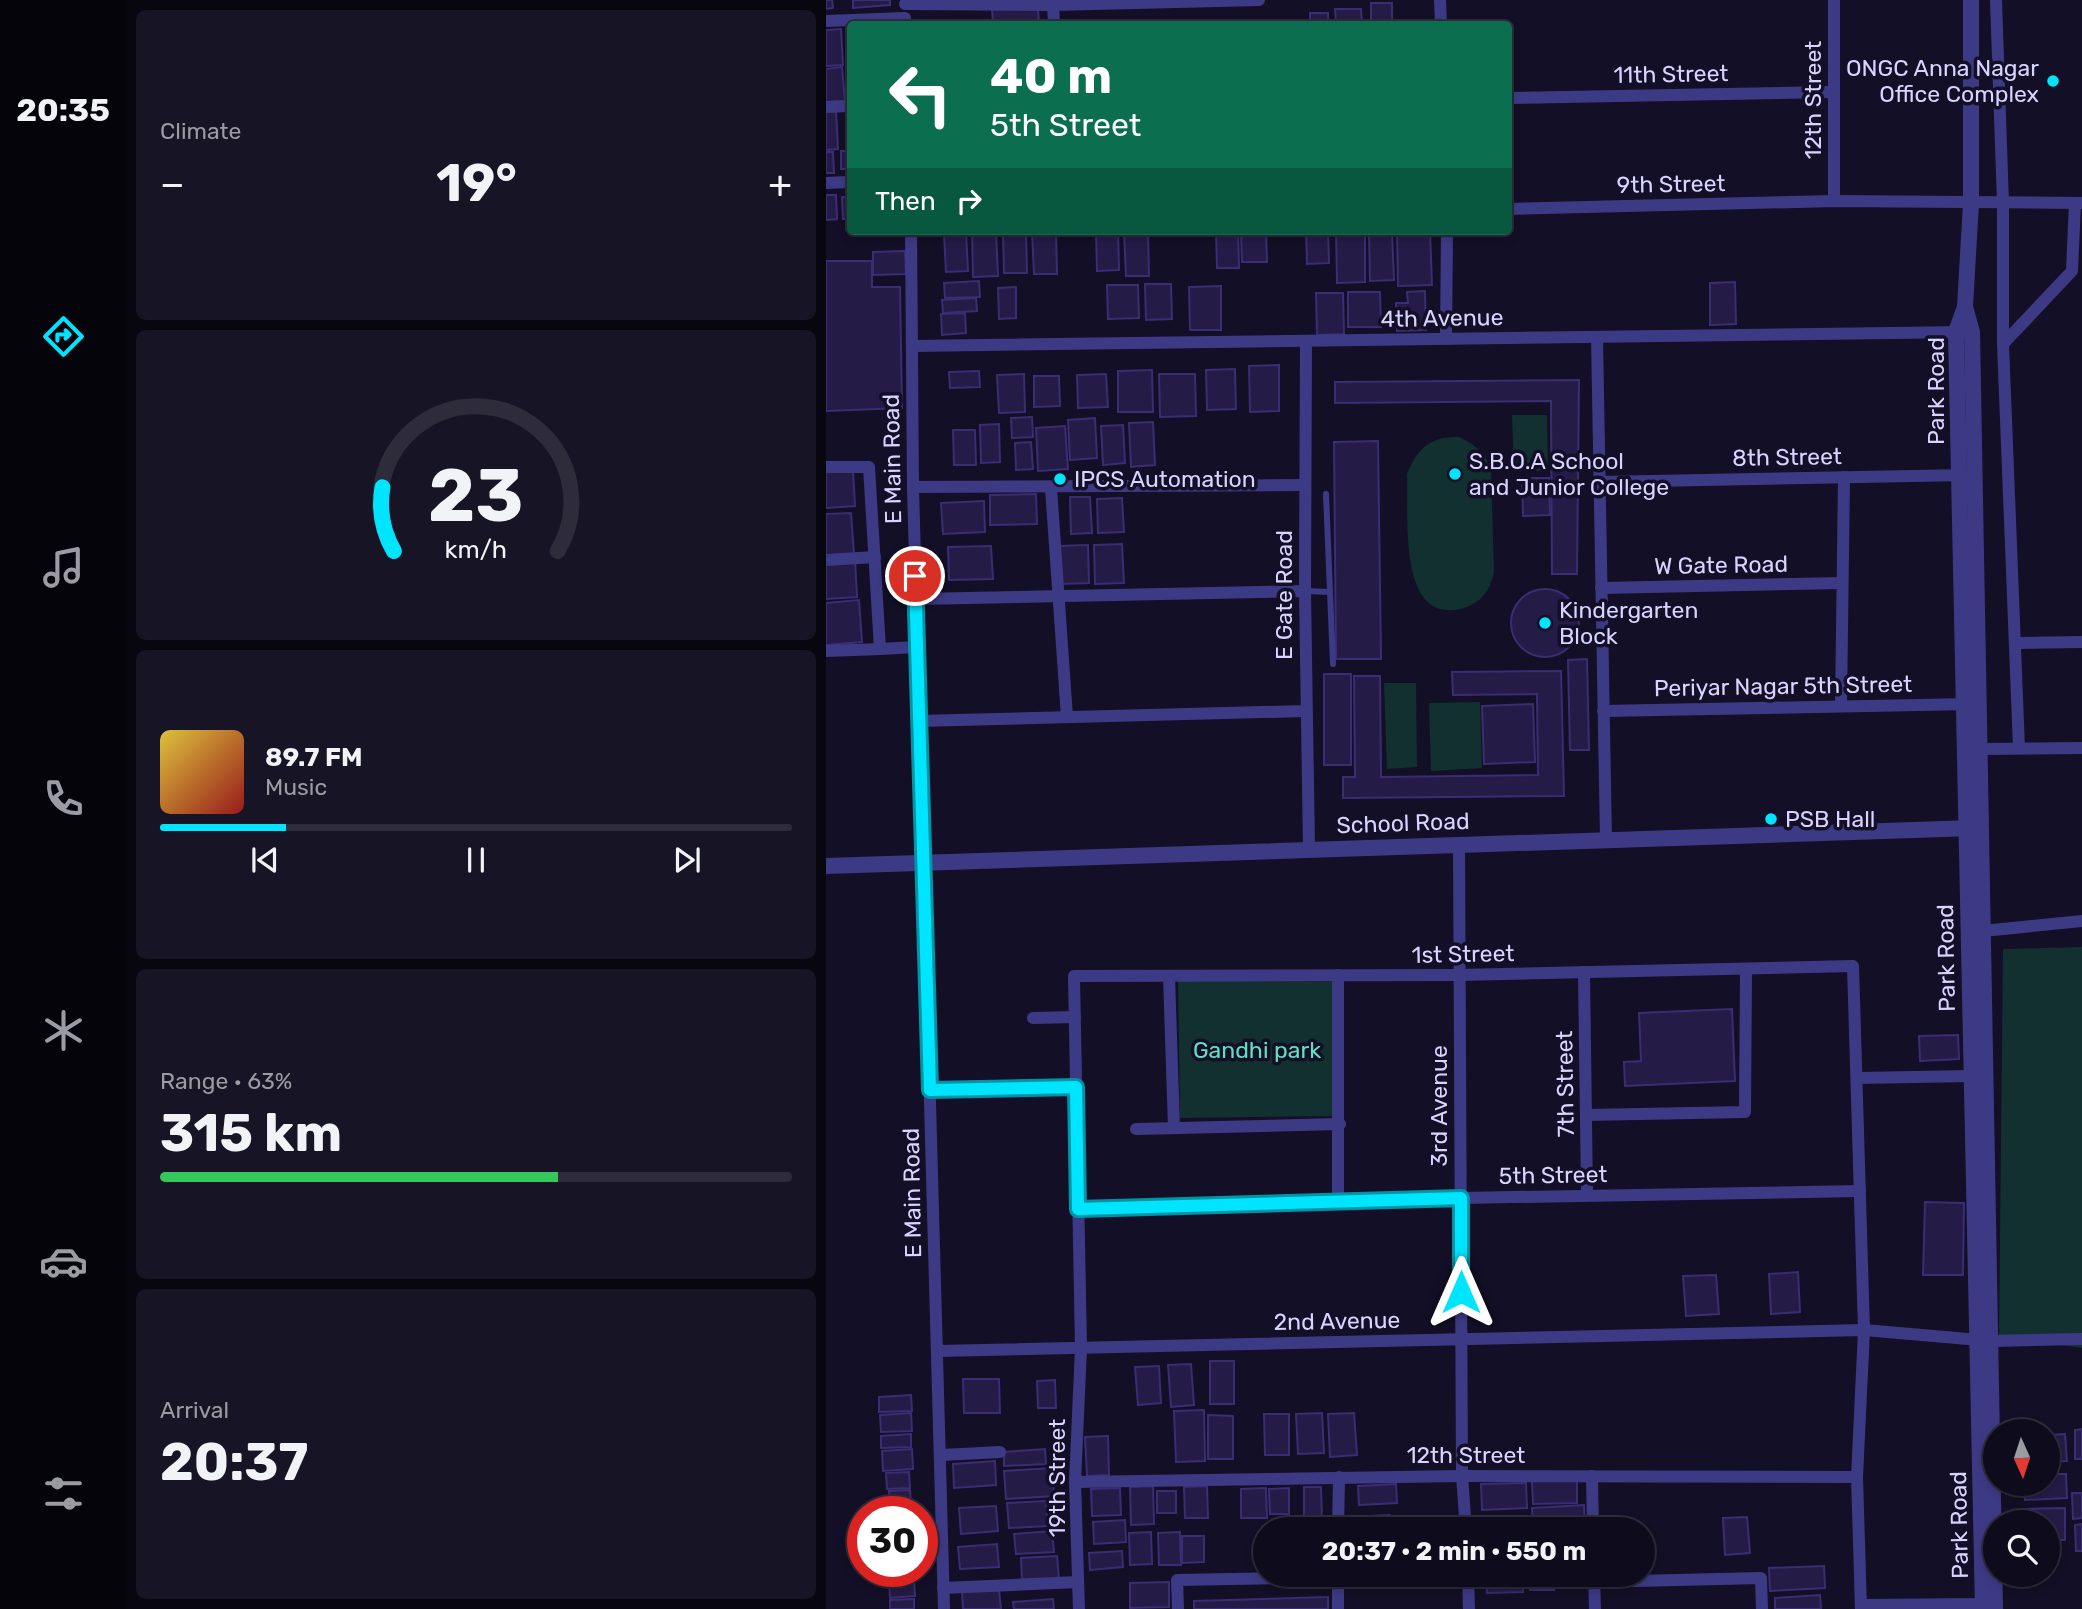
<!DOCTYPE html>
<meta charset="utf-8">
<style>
:root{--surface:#0e0b1c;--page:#171425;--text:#f1f3f6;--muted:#9b9ba3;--line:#2e2b3b;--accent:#00e5ff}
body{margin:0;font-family:Rubik,sans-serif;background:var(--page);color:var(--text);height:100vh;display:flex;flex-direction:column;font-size:26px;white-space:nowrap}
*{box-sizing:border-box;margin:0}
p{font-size:23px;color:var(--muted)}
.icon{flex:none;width:38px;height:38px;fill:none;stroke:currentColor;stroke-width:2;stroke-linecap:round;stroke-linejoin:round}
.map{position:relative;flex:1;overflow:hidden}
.details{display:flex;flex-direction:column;gap:10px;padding:10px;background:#08060f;width:700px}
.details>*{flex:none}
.guide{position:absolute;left:21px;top:21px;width:665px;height:214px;border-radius:7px;box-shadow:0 4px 10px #0003,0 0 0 2px var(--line);background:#0b6e4f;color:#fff;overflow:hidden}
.needle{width:46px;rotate:177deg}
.buttons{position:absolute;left:1157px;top:1419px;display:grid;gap:14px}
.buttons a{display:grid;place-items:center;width:77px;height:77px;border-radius:50%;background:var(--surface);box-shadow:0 4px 10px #0003,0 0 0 2px var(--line);font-size:35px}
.speed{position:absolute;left:21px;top:1496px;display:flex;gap:14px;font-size:35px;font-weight:700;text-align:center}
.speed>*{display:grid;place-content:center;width:91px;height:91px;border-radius:50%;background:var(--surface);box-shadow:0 4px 10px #0003,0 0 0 2px var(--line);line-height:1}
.speed .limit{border:10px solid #d22;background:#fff;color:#111}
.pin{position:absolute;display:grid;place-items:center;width:60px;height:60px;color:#fff;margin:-30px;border:4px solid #fff;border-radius:50%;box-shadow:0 2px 7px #0007}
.me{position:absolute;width:77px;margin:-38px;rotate:0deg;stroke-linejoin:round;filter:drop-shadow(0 0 5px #0008)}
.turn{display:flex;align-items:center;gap:24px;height:147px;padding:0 28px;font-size:32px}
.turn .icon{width:91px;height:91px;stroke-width:2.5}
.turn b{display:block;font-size:49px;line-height:60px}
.then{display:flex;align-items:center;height:66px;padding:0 28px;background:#0003;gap:14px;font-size:26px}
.big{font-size:52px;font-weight:700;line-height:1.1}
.details .widget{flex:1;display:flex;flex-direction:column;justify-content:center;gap:10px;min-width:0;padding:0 24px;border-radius:10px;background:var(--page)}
.details .dial{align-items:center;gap:0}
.dial svg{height:182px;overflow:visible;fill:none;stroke:var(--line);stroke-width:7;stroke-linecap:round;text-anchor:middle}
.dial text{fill:var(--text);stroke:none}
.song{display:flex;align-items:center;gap:21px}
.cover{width:84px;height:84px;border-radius:10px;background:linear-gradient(135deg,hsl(50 70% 55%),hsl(0 70% 35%))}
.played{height:7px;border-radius:4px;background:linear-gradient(90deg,var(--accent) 20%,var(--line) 20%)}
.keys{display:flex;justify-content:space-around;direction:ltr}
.heat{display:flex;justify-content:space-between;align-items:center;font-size:38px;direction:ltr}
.charge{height:10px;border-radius:5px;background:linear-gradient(90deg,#34c759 63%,var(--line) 0)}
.trip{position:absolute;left:427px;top:1517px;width:402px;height:70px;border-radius:35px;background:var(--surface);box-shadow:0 4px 10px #0003,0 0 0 2px var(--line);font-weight:700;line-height:70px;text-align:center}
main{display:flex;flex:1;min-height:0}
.tabs{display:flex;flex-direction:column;width:126px;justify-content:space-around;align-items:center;background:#06040b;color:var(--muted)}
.tabs .icon{width:49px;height:49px}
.tabs .on{color:var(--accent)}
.tabs b{font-size:32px;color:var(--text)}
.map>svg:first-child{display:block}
.green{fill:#12302f}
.building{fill:#241b47;stroke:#3b2d73;stroke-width:2}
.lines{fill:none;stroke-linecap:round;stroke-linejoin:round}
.service{stroke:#3d3a85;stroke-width:6}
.minor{stroke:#3d3a85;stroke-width:12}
.tertiary{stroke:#3d3a85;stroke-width:16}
.route-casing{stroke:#0095a6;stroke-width:18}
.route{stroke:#00e5ff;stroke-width:12}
.poi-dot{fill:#00e5ff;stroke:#130f26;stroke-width:2.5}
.labels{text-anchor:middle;stroke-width:7;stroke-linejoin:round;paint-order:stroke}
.poi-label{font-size:23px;fill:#d9d4ff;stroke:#130f26;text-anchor:start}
.street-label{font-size:23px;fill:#d9d4ff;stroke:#130f26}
.park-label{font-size:23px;fill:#5fe0c0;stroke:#130f26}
</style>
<main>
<nav class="tabs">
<b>20:35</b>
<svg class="icon on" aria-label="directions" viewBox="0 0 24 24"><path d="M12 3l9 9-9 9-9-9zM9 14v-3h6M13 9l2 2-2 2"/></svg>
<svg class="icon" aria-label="music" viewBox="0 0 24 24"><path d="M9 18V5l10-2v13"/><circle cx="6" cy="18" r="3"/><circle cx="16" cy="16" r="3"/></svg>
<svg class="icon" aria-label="phone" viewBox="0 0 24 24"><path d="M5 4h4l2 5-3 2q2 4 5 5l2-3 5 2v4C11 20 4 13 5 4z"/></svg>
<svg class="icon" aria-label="climate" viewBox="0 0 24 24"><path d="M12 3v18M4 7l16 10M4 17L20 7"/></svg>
<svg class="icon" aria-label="car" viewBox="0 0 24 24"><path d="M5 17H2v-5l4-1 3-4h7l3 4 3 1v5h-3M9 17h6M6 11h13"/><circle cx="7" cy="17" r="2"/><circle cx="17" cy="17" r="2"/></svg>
<svg class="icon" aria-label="filters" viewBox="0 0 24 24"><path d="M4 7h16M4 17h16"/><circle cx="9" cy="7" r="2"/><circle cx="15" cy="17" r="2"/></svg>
</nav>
<section class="details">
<div class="widget"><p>Climate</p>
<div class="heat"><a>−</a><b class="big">19°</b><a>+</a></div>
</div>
<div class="widget dial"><svg viewBox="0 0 100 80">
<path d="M14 69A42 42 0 1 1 86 69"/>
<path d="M14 69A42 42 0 0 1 9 41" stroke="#00e5ff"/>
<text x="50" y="56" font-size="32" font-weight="700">23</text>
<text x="50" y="72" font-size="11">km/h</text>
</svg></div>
<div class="widget">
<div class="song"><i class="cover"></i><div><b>89.7 FM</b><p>Music</p></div></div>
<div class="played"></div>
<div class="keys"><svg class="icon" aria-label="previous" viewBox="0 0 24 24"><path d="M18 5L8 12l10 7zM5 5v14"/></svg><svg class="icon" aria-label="pause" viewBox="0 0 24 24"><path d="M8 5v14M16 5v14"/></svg><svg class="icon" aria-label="next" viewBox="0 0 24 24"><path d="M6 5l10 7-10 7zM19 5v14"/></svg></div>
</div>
<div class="widget"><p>Range · 63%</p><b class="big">315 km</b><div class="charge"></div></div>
<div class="widget"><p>Arrival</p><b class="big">20:37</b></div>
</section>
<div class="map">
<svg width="1256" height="1609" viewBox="0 0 1256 1609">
<rect width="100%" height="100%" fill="#130f26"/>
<g class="green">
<polygon points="686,415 721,415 722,471 688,471"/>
<path d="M633 437C648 444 660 453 665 469L668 573C664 590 655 603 638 608 570 628 583 512 581 474 591 449 604 436 633 437Z"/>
<polygon points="558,683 590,683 591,767 561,769"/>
<polygon points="654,702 656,768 605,771 603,703"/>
<polygon points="1256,947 1256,1348 1173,1336 1177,949"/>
<polygon points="352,981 508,982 509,1116 354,1118"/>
</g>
<g class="building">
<polygon points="0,0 6,0 7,8 0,9"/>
<polygon points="27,0 64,0 64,5 27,8"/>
<rect x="545" y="3" width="21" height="21"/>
<polygon points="212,8 213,24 167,24 166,9"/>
<polygon points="509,9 535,9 536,24 510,24"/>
<rect x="484" y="13" width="18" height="11"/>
<polygon points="15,29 17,65 0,66 0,30"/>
<polygon points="16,67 19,101 0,102 0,69"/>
<polygon points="10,110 12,149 0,150 0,111"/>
<polygon points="20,117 24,117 24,149 21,149"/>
<rect x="15" y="151" width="9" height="18"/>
<polygon points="0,152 7,152 8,173 0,173"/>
<polygon points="0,195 10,195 11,219 0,220"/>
<polygon points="16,197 24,197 24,219 17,219"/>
<polygon points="146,231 170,231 172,276 147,277"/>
<polygon points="177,231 200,231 201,273 178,273"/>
<polygon points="206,231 230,231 231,274 208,274"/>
<polygon points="292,231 293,270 271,271 270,232"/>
<polygon points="298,231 322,231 323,276 300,276"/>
<polygon points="390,231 412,231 413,268 391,268"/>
<polygon points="415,231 440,231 441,262 416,262"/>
<polygon points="480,231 502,231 503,263 481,264"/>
<polygon points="510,231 539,231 539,282 511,283"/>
<polygon points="571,231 604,231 606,285 572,286"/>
<polygon points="140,232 142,271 120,272 118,234"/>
<polygon points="543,232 566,232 568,280 544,281"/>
<polygon points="79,251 80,274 47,275 47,252"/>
<polygon points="0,261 46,261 46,287 74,287 76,408 0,411"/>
<polygon points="153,281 154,297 119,298 118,283"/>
<polygon points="909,282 910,324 884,325 884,283"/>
<polygon points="319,284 345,284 346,319 320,320"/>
<polygon points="281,285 312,285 313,318 282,319"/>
<polygon points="395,286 395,330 364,330 363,287"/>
<polygon points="190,287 190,318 173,319 172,288"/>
<polygon points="599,291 600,330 571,331 570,303 582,303 581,292"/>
<polygon points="522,292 554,292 555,327 522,327"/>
<polygon points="490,293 517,293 518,334 491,335"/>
<polygon points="150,298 151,311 117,313 116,300"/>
<polygon points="139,313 140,333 116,335 115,314"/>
<polygon points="453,365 453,411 424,412 423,366"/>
<polygon points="409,369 410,409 381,410 380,370"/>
<polygon points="326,370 327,412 292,412 292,371"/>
<polygon points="153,371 154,387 124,388 123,372"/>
<polygon points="198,374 199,412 173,413 171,375"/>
<polygon points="280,374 282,407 252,408 251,375"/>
<polygon points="333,374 369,374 370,416 334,417"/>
<polygon points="208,376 233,376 234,406 208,407"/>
<polygon points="753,380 751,574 726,574 725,401 509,403 509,382"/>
<polygon points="206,417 207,437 186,438 185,418"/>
<polygon points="269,418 271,458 244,460 242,420"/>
<polygon points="327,422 329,465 305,467 303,423"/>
<polygon points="173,424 174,462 155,463 154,425"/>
<polygon points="297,425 299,463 277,465 275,426"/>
<polygon points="239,426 242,469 212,471 210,428"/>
<polygon points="127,430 149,430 150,465 128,465"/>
<polygon points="552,441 555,659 510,659 508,442"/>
<polygon points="205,442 207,469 190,470 189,443"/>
<polygon points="27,469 29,506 0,508 0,470"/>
<polygon points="696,478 723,478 724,515 697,516"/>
<polygon points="210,494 211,524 164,525 164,495"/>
<polygon points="244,497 264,497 266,533 245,534"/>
<polygon points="296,498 298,532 272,533 271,499"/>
<polygon points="158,501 159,532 117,534 115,503"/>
<polygon points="25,513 28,554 0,556 0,514"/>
<polygon points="296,544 298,583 269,584 268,545"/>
<polygon points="262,545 263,583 234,584 233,546"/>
<polygon points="165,546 167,579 123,580 122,547"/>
<polygon points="29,559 31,597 0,599 0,561"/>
<circle cx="719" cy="623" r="34"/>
<polygon points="33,600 36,642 0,645 0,603"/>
<polygon points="761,659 763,750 744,750 742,660"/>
<polygon points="735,671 738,796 517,798 517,777 529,777 528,676 554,676 555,777 712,775 711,694 627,695 626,672"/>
<rect x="498" y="674" width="27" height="91"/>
<polygon points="707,704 709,762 658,764 656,706"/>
<polygon points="906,1009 909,1081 799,1086 798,1062 815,1061 813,1013"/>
<polygon points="1132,1035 1133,1059 1094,1061 1093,1036"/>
<polygon points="1099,1202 1138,1203 1137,1275 1097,1275"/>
<polygon points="972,1272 974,1312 945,1314 943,1274"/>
<polygon points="890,1275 893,1314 860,1316 857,1276"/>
<rect x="384" y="1361" width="24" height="43"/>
<polygon points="365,1364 368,1405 345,1407 342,1365"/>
<polygon points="333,1366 335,1403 312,1405 309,1367"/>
<polygon points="137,1379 173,1379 174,1413 138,1413"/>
<polygon points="229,1380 230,1408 212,1408 211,1381"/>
<polygon points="85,1395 86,1411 53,1412 53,1397"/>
<polygon points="378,1410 379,1461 350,1462 348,1411"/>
<polygon points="85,1413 86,1431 55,1432 54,1415"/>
<polygon points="496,1413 498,1453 472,1454 470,1414"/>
<polygon points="528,1413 531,1455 504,1457 502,1414"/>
<polygon points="438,1414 463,1414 463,1455 439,1455"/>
<polygon points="382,1415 407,1416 407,1459 382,1459"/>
<polygon points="1256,1429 1256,1459 1249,1459 1249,1430"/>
<polygon points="85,1434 85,1447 55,1448 55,1436"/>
<polygon points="1239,1434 1241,1461 1222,1462 1222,1435"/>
<polygon points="282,1436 283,1475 261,1476 259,1437"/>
<polygon points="86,1449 87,1469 57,1471 56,1451"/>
<polygon points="219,1449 220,1464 178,1466 178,1452"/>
<polygon points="169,1461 170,1485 128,1488 127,1464"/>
<polygon points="226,1468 228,1496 180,1499 178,1471"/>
<polygon points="83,1472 84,1488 61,1489 60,1473"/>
<polygon points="1222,1474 1240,1474 1241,1498 1199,1500 1198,1484 1222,1484"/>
<polygon points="751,1479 751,1503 707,1504 706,1481"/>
<polygon points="700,1483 701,1508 656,1510 655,1484"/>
<polygon points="570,1484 571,1503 533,1505 532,1486"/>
<polygon points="327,1486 328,1524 305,1525 304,1487"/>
<polygon points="381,1486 382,1518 359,1518 358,1487"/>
<polygon points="478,1487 495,1487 496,1520 478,1521"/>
<polygon points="294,1488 295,1515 266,1516 265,1489"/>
<polygon points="440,1488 441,1518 415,1518 415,1489"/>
<polygon points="463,1488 463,1514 444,1514 443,1489"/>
<polygon points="84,1490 85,1506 64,1507 63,1491"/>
<rect x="331" y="1491" width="19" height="22"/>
<polygon points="1246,1493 1256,1493 1256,1518 1247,1519"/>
<polygon points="220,1501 222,1526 183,1528 181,1503"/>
<polygon points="758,1505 759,1530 707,1530 706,1508"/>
<polygon points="170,1506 172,1531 135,1534 133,1508"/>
<polygon points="1239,1508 1239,1540 1222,1540 1222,1522 1196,1522 1196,1509"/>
<polygon points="564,1515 565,1530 522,1530 521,1517"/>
<polygon points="921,1517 924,1553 899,1555 897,1518"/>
<polygon points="299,1520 300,1542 268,1544 267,1522"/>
<polygon points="696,1524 696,1530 652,1530 652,1525"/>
<polygon points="1256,1524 1256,1551 1250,1551 1249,1525"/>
<polygon points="613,1526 613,1530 583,1530 583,1527"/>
<polygon points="226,1531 228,1552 190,1554 188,1534"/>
<polygon points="325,1532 326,1564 304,1565 303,1533"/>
<polygon points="354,1532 355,1565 333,1565 332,1533"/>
<polygon points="356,1536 378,1536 378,1562 356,1563"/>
<polygon points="171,1544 173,1567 134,1569 132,1547"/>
<polygon points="296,1551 297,1567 264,1570 263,1553"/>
<polygon points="231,1556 233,1580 196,1582 195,1558"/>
<polygon points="998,1566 999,1588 944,1591 943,1568"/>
<polygon points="62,1572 89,1572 89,1575 62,1576"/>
<polygon points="660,1575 696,1575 697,1592 661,1593"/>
<rect x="704" y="1575" width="24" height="15"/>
<polygon points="88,1577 89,1596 64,1598 63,1578"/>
<polygon points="343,1582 343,1607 304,1608 304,1583"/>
<polygon points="173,1590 175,1609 137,1609 136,1592"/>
<polygon points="994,1595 995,1609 949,1609 949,1598"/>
<polygon points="502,1597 502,1609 368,1609 368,1601"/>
<polygon points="88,1599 88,1609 64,1609 64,1600"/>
<polygon points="227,1599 228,1609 188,1609 187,1602"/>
</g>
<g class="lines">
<g class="service">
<polyline points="500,494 504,592"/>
<polyline points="479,591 504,592 507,664"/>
</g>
<g class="minor">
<polyline points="614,0 615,24"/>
<polyline points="1008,0 1008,201"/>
<polyline points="1170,0 1177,203 1177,344 1193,748"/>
<polyline points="79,4 227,5 433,0"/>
<polyline points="227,5 228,24"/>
<polyline points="0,21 79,18"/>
<polyline points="682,98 1007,92"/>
<polyline points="0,107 24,106"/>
<polyline points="0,183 24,182"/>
<polyline points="682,209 1008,201 1256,203"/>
<polyline points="85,231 87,487 118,1609"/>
<polyline points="771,337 780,840"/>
<polyline points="620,339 621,231"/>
<polyline points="480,341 479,591 483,849"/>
<polyline points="1177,344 1246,271 1249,203"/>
<polyline points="86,346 1139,332"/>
<polyline points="0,467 43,467 54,649 91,647"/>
<polyline points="774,482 1141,475"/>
<polyline points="87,487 478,485"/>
<polyline points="225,488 241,717"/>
<polyline points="0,560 49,557"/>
<polyline points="775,588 1016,583"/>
<polyline points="90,599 479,591"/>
<polyline points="1191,643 1256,642"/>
<polyline points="0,651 54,649"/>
<polyline points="1015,706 1018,477"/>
<polyline points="777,711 1144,704"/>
<polyline points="92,721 479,711"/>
<polyline points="1154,749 1256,748"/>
<polyline points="633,844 636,1476 640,1530"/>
<polyline points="1157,931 1256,921"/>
<polyline points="758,972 761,1195"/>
<polyline points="343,976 348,1128"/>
<polyline points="207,1018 249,1017"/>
<polyline points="1031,1078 1145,1076"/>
<polyline points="104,1090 250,1087"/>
<polyline points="760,1115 919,1112 920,969"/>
<polyline points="310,1129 514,1124"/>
<polyline points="512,1201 512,975"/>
<polyline points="252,1209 635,1198 1034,1191"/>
<polyline points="111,1351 1038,1330 1165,1341 1256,1339"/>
<polyline points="116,1455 174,1452"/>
<polyline points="766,1476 767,1530"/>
<polyline points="249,1482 636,1476 1031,1477"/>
<polyline points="512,1530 513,1477"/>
<polyline points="512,1575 512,1609"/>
<polyline points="642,1575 643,1609"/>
<polyline points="768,1575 769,1609"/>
<polyline points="768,1582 935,1578 936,1609"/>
<polyline points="117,1588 252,1582"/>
<polyline points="1035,1605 1157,1604"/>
<polyline points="253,1609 249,1482 255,1348 248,976 633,975 1027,966 1038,1330 1031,1477 1035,1609"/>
<polyline points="352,1609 351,1580 512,1577"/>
</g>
<g class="tertiary">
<polyline points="1145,0 1145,203 1139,307 1146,332 1169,1609"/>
<polyline points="1139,307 1130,332 1157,1609"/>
<polyline points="0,866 1148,828"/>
</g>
</g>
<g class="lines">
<defs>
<polyline id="route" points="89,576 104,1090 250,1087 252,1209 635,1198 635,1292"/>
</defs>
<use href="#route" class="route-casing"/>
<use href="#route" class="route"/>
</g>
<g class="poi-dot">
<circle cx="1227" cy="81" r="7"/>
<circle cx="629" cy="474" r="7"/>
<circle cx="234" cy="479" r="7"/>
<circle cx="719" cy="623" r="7"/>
<circle cx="945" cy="819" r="7"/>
</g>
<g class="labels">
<g class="poi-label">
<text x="1213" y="76" text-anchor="end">ONGC Anna Nagar<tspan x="1213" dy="26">Office Complex</tspan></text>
<text x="643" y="469">S.B.O.A School<tspan x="643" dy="26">and Junior College</tspan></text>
<text x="248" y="487">IPCS Automation</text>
<text x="733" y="618">Kindergarten<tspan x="733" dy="26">Block</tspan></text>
<text x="959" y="827">PSB Hall</text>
</g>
<g class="street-label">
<text transform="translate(845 74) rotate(-1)" y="8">11th Street</text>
<text transform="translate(987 100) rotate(-90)" y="8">12th Street</text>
<text transform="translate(845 184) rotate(-1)" y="8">9th Street</text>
<text transform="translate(616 318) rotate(-1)" y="8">4th Avenue</text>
<text transform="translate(1110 391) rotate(-90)" y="8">Park Road</text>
<text transform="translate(961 457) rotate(-1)" y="8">8th Street</text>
<text transform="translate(66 459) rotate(-91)" y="8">E Main Road</text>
<text transform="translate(895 565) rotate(-1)" y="8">W Gate Road</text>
<text transform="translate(458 595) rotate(-90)" y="8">E Gate Road</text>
<text transform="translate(957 686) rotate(-1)" y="8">Periyar Nagar 5th Street</text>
<text transform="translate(577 823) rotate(-2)" y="8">School Road</text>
<text transform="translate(637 954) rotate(-1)" y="8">1st Street</text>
<text transform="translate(1120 958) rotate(-91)" y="8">Park Road</text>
<text transform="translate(739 1084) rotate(-91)" y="8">7th Street</text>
<text transform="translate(613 1106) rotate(-90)" y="8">3rd Avenue</text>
<text transform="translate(727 1175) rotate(-1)" y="8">5th Street</text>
<text transform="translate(86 1193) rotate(-91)" y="8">E Main Road</text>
<text transform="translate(511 1321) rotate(-1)" y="8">2nd Avenue</text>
<text x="640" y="1463">12th Street</text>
<text transform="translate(231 1478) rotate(-90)" y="8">19th Street</text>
<text transform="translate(1133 1525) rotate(-91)" y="8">Park Road</text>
</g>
<g class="park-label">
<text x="431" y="1058">Gandhi park</text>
</g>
</g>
</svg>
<div class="buttons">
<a><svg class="needle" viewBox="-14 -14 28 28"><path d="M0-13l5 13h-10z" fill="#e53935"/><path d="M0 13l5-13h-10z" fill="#9b9ba3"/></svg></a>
<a><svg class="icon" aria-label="search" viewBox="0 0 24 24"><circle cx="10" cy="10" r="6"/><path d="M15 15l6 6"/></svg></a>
</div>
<div class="speed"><div class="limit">30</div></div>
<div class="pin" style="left:89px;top:576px;background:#d93025"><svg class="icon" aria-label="arrive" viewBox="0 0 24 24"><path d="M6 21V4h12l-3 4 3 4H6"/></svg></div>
<svg class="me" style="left:635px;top:1292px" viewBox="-20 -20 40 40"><path d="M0-17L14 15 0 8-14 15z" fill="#00e5ff" stroke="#fff" stroke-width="4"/></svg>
<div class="trip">20:37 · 2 min · 550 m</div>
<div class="guide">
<div class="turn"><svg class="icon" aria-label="left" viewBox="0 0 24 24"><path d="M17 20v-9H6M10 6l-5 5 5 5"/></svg><div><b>40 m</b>5th Street</div></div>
<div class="then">Then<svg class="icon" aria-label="right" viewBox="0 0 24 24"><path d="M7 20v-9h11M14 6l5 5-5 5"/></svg></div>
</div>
</div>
</main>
